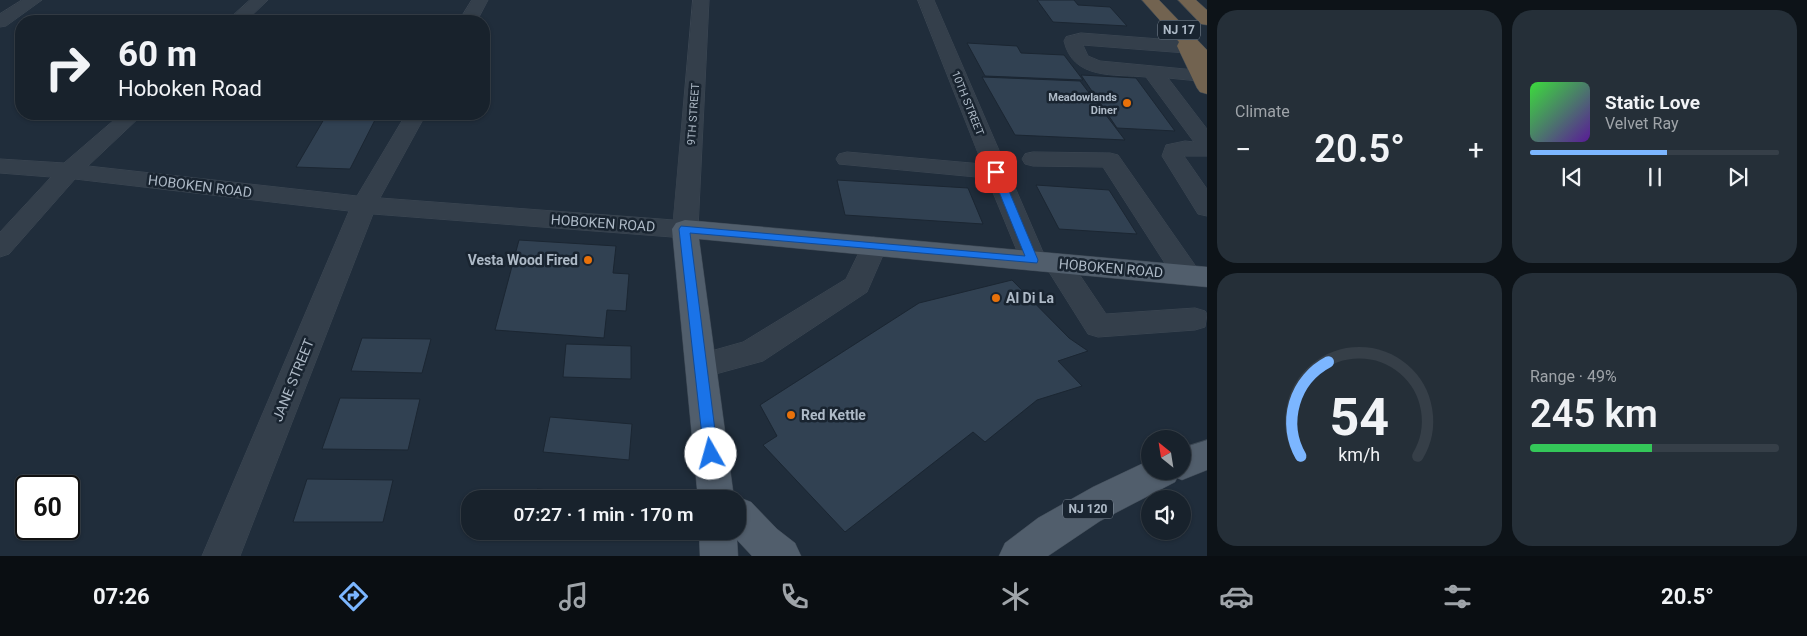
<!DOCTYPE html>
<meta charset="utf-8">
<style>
:root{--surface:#18222c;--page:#252f38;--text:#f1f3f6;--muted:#9fa4a9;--line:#363f48;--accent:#7cb6ff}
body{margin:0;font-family:Roboto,sans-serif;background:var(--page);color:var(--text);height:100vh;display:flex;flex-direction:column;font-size:19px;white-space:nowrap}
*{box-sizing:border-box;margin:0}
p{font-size:16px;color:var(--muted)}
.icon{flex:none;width:28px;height:28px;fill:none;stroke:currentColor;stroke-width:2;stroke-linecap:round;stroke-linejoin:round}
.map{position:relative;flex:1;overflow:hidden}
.details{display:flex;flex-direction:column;gap:10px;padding:10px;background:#0d1318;width:600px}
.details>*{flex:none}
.banner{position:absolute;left:15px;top:15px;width:475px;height:105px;border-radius:20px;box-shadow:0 1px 4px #0004,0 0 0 1px var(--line);background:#18222c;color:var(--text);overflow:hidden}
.needle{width:32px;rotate:330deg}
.fabs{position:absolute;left:1141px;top:430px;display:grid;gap:10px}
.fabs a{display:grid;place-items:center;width:50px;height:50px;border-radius:50%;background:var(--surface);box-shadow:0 1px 4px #0004,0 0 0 1px var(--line);font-size:25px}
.speed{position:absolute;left:15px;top:475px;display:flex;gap:10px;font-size:25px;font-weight:700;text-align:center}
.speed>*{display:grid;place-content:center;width:65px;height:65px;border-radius:50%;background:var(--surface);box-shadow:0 1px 4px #0004,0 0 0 1px var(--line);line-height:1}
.speed .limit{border:2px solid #111;border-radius:8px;background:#fff;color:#111}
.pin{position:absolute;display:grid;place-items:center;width:42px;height:42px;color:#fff;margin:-21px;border-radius:10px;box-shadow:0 2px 8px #0006}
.me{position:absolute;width:55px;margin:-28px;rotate:353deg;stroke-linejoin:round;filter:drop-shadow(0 0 4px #0008)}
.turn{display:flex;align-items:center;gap:18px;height:105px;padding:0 20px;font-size:22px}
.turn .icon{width:65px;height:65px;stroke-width:2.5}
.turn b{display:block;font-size:35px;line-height:42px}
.big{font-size:38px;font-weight:600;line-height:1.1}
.details .widget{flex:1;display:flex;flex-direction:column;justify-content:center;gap:8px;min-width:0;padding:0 18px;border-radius:20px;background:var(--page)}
.details .dial{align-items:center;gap:0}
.dial svg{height:130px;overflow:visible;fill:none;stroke:var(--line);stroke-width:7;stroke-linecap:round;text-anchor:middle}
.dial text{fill:var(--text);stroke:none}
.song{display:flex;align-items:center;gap:15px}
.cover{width:60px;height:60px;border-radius:8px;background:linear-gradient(135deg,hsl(120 70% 55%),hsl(270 70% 35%))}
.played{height:5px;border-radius:2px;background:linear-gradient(90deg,var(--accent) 55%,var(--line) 55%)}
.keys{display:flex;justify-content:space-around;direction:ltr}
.heat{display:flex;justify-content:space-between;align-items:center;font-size:28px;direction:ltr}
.charge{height:8px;border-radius:4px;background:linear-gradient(90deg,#34c759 49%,var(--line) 0)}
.details .tiles{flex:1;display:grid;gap:10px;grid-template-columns:repeat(2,1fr)}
.trip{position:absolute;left:461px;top:490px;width:285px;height:50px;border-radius:20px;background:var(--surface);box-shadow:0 1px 4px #0004,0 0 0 1px var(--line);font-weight:600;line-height:50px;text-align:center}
.tabs{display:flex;height:80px;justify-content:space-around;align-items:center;background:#0a0e12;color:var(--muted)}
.tabs .icon{width:35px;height:35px}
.tabs .current{color:var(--accent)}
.tabs b{font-size:22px;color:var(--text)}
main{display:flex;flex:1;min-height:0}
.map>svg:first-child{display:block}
.building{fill:#314152;stroke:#1b2632}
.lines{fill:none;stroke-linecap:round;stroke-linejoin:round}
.minor-casing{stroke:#3d4854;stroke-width:1}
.major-casing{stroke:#3d4854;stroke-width:1}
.highway-casing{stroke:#3e4a56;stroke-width:1}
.minor{fill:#343f4b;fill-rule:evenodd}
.major{fill:#515e6c;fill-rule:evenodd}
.highway{fill:#726350;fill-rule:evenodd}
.route{fill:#1a73e8;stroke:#114b97}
.food-dot{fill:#e8710a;stroke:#192430;stroke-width:2}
.labels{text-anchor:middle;stroke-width:5;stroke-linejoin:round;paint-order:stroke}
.far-poi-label{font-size:11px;font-weight:bold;fill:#aebac7;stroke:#192430;text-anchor:end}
.far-street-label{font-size:11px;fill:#aebac7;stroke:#192430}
.shield{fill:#192430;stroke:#818d9a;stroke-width:1}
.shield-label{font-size:12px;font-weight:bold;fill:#aebac7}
.street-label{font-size:14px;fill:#aebac7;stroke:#192430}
.poi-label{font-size:14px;font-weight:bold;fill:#aebac7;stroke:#192430;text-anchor:start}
</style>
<main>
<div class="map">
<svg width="1207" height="556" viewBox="0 0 1207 556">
<rect width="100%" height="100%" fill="#202d3b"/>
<g class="building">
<polygon points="1037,0 1074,0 1078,5 1110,7 1127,26 1053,22"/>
<polygon points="967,43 1017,46 1021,53 1064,55 1083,80 985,76"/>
<polygon points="1081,75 1136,78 1175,131 1117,128"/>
<polygon points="982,77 1080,81 1125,140 1015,135"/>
<polygon points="327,114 378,114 350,169 296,167"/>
<polygon points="837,180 968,188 983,224 845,215"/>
<polygon points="1036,185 1109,190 1137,234 1059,229"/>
<polygon points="519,240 616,246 613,273 629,274 626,311 607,310 604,338 495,330"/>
<polygon points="1012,280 1069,338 1088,351 1058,361 1082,386 1037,400 985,442 973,432 845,532 763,445 777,436 760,405 919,303"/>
<polygon points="362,338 431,339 422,373 351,371"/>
<polygon points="566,344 631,346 631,379 563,377"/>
<polygon points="340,398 420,399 408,450 322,449"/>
<polygon points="550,417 632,424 629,460 543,452"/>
<polygon points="307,479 393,480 383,522 293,522"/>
<polygon points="537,489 628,496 628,499 536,499"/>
</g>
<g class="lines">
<defs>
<g id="minor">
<polygon points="22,0 42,0 6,26 0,27 0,14"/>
<polygon points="250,0 268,0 246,21 227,21"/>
<polygon points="472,0 488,0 477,21 459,21"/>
<polygon points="693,0 709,0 698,229 694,235 685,238 373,214 240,556 202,556 349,211 75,179 9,254 0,257 0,232 51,177 0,173 0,159 64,163 121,114 143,114 88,166 357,196 406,114 426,114 380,198 673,220"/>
<polygon points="918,0 934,0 1046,259 1047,256 1057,254 1067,256 1106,314 1195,308 1205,311 1207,314 1205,327 1195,330 1098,337 1088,334 1044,264 1042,268 1033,270 1024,268 987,178 839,164 836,159 839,154 847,152 982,164"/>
<path d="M1081 33 1186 41 1193 43 1195 47 1193 51 1186 53 1083 45 1088 56 1100 61 1206 71V79L1199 81 1168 78 1207 129V156H1184L1207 189V216L1198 214 1162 156 1166 145 1185 141 1194 142 1146 77C1114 74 1073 80 1064 41L1066 37Z"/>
<polygon points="1033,152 1110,153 1118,155 1197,268 1201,275 1197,282 1187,285 1177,282 1103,167 1033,166 1025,164 1022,159 1025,154"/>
<polygon points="874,237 883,240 887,246 867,292 763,361 701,378 690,375 686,366 690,357 743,342 846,279 865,240"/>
</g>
<g id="major">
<polygon points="685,220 1207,267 1207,287 699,239 734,498 738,497 751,502 777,529 795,543 801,556 752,556 737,540 738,556 700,556 699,531 738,531 738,499 698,499 672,229 676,223"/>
<polygon points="1207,440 1207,470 1182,480 1177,478 1175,482 1100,521 1048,556 999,556 1005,543 1038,518 1093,487 1150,460 1150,471 1182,471 1182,448"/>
</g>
<g id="highway">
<polygon points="1142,0 1159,0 1207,50 1207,94 1200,92 1197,88 1177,46 1179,42"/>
<polygon points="1178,0 1196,0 1207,10 1207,25 1201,24"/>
</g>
</defs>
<use href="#minor" class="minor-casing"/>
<use href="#major" class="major-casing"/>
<use href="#highway" class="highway-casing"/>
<use href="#minor" class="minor"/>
<use href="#major" class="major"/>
<use href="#highway" class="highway"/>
</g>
<polygon class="route" points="996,169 1001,172 1038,260 1037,263 690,233 718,454 716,459 711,461 706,459 704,454 679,229 681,226 1025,256 991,172"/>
<g class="food-dot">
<circle cx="1127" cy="103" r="5"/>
<circle cx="588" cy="260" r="5"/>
<circle cx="996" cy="298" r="5"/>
<circle cx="791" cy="415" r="5"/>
</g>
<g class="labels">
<g class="far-poi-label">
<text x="1117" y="101">Meadowlands<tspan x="1117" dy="13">Diner</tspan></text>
</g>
<g class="far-street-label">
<text transform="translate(968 103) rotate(68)" y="4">10TH STREET</text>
<text transform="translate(693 114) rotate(-86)" y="4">9TH STREET</text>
</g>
<g class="shield">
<rect x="1158" y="20.5" width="42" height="19" rx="4"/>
<rect x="1063" y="499.5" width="50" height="19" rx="4"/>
</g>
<g class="shield-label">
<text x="1179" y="34">NJ 17</text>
<text x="1088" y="513">NJ 120</text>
</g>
<g class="street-label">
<text transform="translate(200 186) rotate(7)" y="5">HOBOKEN ROAD</text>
<text transform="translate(603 223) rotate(4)" y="5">HOBOKEN ROAD</text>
<text transform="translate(1111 268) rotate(5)" y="5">HOBOKEN ROAD</text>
<text transform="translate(293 380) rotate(-68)" y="5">JANE STREET</text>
</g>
<g class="poi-label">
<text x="578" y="265" text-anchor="end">Vesta Wood Fired</text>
<text x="1006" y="303">Al Di La</text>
<text x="801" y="420">Red Kettle</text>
</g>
</g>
</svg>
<div class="fabs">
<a><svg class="needle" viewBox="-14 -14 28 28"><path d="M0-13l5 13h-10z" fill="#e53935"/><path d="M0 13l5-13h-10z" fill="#9fa4a9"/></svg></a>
<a><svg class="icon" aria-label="sound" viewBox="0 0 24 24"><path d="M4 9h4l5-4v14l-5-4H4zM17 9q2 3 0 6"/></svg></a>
</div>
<div class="speed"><div class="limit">60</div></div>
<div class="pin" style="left:996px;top:172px;background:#d93025"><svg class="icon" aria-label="arrive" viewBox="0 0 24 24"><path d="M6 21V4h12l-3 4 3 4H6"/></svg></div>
<svg class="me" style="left:711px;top:454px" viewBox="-20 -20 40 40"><circle r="19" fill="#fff"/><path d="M0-13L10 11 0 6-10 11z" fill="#1a73e8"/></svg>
<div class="trip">07:27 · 1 min · 170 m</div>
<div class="banner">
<div class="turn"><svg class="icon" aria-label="right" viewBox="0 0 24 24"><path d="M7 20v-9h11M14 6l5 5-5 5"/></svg><div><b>60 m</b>Hoboken Road</div></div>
</div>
</div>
<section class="details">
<div class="tiles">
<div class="widget"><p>Climate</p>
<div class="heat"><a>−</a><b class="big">20.5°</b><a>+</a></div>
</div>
<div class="widget">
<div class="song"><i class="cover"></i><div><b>Static Love</b><p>Velvet Ray</p></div></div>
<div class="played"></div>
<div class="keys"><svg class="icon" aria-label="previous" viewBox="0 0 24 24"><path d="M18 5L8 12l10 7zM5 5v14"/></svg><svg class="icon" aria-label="pause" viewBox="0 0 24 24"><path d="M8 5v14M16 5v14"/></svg><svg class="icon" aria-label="next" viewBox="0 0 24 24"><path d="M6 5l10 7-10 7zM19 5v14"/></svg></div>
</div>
<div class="widget dial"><svg viewBox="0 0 100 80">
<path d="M14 69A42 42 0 1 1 86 69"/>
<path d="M14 69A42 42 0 0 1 31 11" stroke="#7cb6ff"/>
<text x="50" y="56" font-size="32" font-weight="700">54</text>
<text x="50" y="72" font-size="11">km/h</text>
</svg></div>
<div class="widget"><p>Range · 49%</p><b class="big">245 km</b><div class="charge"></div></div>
</div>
</section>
</main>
<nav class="tabs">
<b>07:26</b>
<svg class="icon current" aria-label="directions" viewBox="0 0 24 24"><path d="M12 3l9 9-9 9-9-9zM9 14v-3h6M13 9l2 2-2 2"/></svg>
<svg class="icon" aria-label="music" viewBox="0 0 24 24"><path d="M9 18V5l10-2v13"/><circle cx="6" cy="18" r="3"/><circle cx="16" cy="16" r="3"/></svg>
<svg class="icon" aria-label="phone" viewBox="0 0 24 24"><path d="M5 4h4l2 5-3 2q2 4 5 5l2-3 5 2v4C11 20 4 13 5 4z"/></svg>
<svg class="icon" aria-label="climate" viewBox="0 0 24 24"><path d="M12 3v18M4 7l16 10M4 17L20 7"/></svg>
<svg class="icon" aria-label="car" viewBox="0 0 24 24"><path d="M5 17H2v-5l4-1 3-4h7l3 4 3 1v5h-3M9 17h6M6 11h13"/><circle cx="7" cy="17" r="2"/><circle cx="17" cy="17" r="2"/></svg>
<svg class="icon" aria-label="filters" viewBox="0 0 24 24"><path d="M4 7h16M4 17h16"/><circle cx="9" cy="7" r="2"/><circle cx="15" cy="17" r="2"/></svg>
<b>20.5°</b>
</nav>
